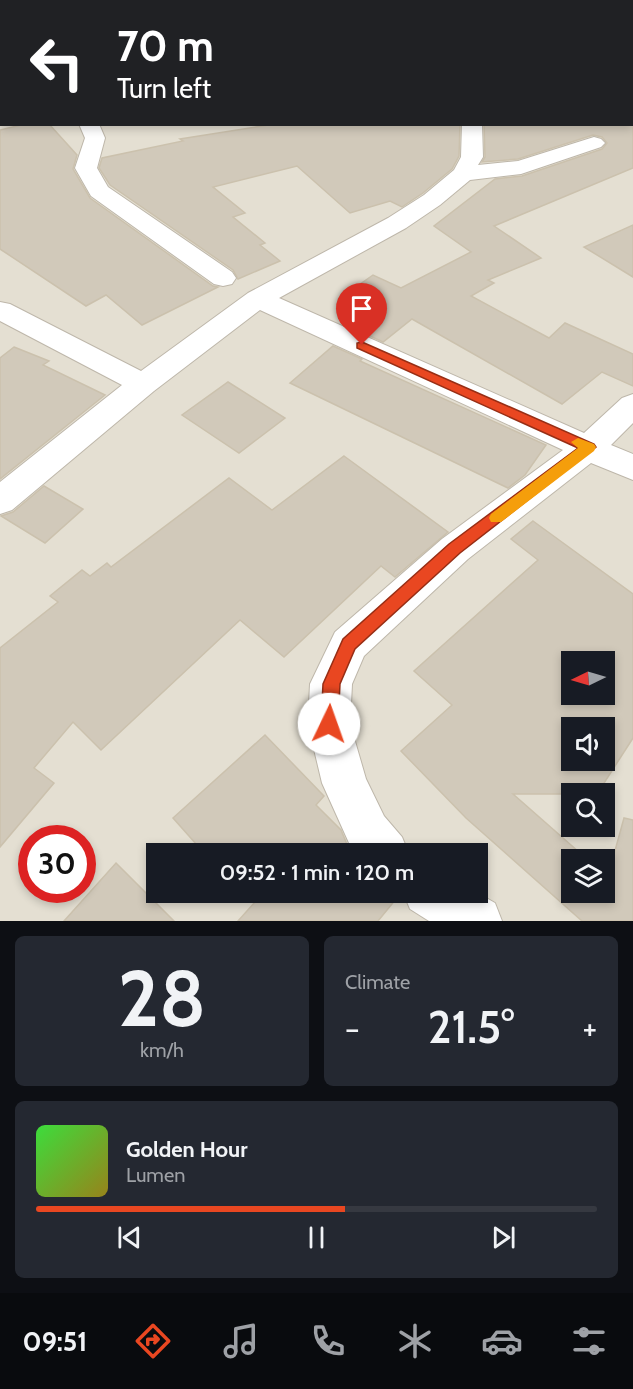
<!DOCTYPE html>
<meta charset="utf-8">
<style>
:root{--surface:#171b24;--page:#242831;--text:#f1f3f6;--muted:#9ea1a6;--line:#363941;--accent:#e94721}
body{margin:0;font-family:Cabin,sans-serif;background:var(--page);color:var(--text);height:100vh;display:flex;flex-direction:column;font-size:22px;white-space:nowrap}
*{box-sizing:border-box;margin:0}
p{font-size:20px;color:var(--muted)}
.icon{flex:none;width:33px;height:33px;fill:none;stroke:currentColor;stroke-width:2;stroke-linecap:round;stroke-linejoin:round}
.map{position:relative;height:921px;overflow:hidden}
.side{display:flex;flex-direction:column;gap:15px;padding:15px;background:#0d0f14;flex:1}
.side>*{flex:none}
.hud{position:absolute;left:0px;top:0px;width:633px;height:126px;box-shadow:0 3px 9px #0003;background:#202124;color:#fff;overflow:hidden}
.needle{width:39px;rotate:265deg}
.buttons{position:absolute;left:561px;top:651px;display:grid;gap:12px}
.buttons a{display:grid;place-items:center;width:54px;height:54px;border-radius:0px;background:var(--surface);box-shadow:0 3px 9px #0003;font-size:30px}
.speed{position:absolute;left:18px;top:825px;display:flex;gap:12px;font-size:30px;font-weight:700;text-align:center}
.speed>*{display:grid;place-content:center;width:78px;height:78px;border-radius:50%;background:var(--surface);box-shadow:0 3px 9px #0003;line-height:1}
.speed .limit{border:9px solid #d22;background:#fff;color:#111}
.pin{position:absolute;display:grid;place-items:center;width:51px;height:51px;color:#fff;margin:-62px -26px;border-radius:50% 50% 50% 0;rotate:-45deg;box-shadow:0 0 6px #0007}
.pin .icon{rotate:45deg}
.me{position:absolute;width:66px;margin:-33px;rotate:3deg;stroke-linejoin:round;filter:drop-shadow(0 0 4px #0008)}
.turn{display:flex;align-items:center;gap:21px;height:126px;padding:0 18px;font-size:27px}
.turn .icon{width:78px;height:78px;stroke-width:2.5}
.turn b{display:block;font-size:42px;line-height:51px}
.big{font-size:45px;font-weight:600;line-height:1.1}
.side .tile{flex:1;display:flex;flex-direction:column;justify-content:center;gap:9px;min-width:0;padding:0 21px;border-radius:9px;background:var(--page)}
.side .dial{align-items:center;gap:0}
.dial b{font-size:78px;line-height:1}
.song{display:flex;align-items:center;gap:18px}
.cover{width:72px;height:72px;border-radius:9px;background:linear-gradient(135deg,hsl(120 70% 55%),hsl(50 70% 35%))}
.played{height:6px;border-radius:3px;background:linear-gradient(90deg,var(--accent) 55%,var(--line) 55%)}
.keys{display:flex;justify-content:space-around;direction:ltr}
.heat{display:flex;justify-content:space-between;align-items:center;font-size:33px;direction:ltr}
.side .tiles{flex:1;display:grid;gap:15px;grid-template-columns:1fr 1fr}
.tile:last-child{grid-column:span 2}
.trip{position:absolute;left:146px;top:843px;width:342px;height:60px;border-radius:0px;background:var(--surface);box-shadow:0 3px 9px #0003;font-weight:600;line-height:60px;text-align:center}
.dock{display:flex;height:96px;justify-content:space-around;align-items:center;background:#090b0e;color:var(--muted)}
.dock .icon{width:42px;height:42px}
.dock .current{color:var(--accent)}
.dock b{font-size:27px;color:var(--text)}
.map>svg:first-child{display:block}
.residential{fill:#e4dfd2;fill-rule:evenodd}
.building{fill:#d1c9ba;stroke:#cbc1ad;stroke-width:1.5;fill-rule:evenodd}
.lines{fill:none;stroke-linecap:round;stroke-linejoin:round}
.minor-casing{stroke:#beb7aa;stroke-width:2}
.minor{fill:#fff;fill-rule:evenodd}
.route{fill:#e94721;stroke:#972e15;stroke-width:1.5}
.slow{fill:#f59e0b}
</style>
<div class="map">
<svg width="633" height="921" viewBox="0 0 633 921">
<rect width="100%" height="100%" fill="#f0ede3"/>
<path class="residential" d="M0 0H633V921H0ZM2 2H632V124H2ZM572 662H604V694H572ZM572 728H604V760H572ZM572 794H604V826H572ZM32 838H82V890H32ZM156 854H477V892H156ZM572 860H604V892H572Z"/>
<g class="building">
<polygon points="25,124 49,124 77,155 73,169 90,198 213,286 218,287 142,325 106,295 86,306 0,249 0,130"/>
<polygon points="275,124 460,124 459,156 452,169 423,193 402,207 390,201 350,213 297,166 213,187 245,213 233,217 265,243 260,245 280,261 238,279 233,270 110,185 99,168 102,158 183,141 180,139"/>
<polygon points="484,124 633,124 633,168 494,226 541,258 488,280 494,283 471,296 549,338 565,323 633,354 633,386 602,372 562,404 412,319 383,342 353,328 370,314 339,299 373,275 401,288 471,252 434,226 495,179 522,176 602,149 607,143 602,137 593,135 518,159 482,162 485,157"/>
<polygon points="633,225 633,277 584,247"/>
<polygon points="333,346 362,359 360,361 546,445 525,475 508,488 290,383"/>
<polygon points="14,347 49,361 43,365 105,395 0,479 0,358"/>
<polygon points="228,382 285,418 239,453 182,415"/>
<polygon points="344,456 448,532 395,577 381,566 284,657 240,620 101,750 73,722 34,768 54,783 0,847 0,648 58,602 50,596 82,570 90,576 107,563 111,567 229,478 272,510"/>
<polygon points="44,486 83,509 45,543 1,516 13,512"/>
<path d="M533 521 633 594V738L597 794H513L588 860H572V892H604V873L608 876 624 818 633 820V921H582L466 818 401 751 452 705 414 671 538 560 511 539ZM572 662H604V694H572ZM572 728H604V760H572Z"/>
<polygon points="265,735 324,796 316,805 341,830 351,854 205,854 173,818"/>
<polygon points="116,863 174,921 64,921"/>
<polygon points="264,892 401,892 401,893 378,921 238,921"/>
</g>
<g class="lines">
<defs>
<g id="minor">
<polygon points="58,0 80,0 57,2"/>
<polygon points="253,0 270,0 271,2 254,2"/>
<polygon points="419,0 436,0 437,2 420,2"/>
<polygon points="2,14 2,25 0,25 0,15"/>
<rect x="632" y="50" width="1" height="10"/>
<rect x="632" y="82" width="1" height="12"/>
<rect x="0" y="83" width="2" height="12"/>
<polygon points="79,124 99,124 105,138 97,168 108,187 232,272 236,278 232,284 223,286 214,284 91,196 75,168 85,138"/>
<polygon points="462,124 482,124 483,157 478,165 518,161 594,137 601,139 605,143 601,147 521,174 470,180 440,205 406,228 279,298 584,433 622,398 633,394 633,423 611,445 633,454 633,480 591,463 468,559 364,656 352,684 350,724 366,779 384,816 402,837 409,854 354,854 322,783 308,724 310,684 335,632 442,539 563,450 260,310 154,391 12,510 0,514 0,482 122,385 0,321 0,302 10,304 141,371 248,293 388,218 424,195 454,170 461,157"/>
<polygon points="403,892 476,892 495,903 502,921 429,921 410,909"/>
</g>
</defs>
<use href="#minor" class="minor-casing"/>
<use href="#minor" class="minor"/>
</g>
<polygon class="route" points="362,342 594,444 596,447 460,553 355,649 340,684 338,724 336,730 329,732 323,730 321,724 323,684 343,639 449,544 578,448 357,348 357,343"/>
<polygon class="slow" points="578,438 594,444 596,447 594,451 501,522 491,522 489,518 491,514 578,448 571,442"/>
</svg>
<div class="buttons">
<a><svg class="needle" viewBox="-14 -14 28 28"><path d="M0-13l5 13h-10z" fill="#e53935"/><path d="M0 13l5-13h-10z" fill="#9ea1a6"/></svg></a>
<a><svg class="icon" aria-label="sound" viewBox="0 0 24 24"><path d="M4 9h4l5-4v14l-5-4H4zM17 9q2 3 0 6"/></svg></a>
<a><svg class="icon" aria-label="search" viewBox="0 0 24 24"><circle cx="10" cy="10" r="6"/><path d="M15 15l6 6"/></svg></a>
<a><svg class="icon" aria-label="layers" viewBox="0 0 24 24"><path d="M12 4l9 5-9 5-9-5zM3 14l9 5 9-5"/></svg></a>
</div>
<div class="speed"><div class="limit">30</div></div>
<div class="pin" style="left:362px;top:345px;background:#d93025"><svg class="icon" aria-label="arrive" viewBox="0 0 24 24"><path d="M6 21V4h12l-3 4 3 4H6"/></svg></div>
<svg class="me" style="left:329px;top:724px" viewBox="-20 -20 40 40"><circle r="19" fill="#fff"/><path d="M0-13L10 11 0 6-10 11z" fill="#e94721"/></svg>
<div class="trip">09:52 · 1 min · 120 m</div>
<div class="hud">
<div class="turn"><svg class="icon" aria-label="left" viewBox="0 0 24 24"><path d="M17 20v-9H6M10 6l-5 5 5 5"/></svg><div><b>70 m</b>Turn left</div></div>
</div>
</div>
<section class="side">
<div class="tiles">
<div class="tile dial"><b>28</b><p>km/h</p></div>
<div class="tile"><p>Climate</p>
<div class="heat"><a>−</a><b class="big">21.5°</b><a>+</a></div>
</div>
<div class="tile">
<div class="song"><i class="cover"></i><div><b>Golden Hour</b><p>Lumen</p></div></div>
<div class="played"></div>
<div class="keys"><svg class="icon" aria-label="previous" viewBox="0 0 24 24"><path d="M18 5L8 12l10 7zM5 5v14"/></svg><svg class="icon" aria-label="pause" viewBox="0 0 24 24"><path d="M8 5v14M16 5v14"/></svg><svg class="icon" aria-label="next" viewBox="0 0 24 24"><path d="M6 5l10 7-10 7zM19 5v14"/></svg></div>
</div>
</div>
</section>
<nav class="dock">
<b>09:51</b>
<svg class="icon current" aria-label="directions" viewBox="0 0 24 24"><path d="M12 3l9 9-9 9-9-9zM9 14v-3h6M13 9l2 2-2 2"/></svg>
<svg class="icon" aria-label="music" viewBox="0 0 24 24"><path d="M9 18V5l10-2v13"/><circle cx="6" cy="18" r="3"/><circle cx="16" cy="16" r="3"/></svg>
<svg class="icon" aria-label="phone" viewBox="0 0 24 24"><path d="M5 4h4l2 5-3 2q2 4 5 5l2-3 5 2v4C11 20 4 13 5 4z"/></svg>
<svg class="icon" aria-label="climate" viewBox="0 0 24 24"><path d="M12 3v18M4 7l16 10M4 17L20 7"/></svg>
<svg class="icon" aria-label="car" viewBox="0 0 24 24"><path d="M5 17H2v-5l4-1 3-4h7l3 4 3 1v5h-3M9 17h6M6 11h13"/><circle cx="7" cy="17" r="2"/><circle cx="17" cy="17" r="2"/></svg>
<svg class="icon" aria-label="filters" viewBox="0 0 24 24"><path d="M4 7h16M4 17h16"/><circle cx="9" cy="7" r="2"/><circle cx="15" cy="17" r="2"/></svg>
</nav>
